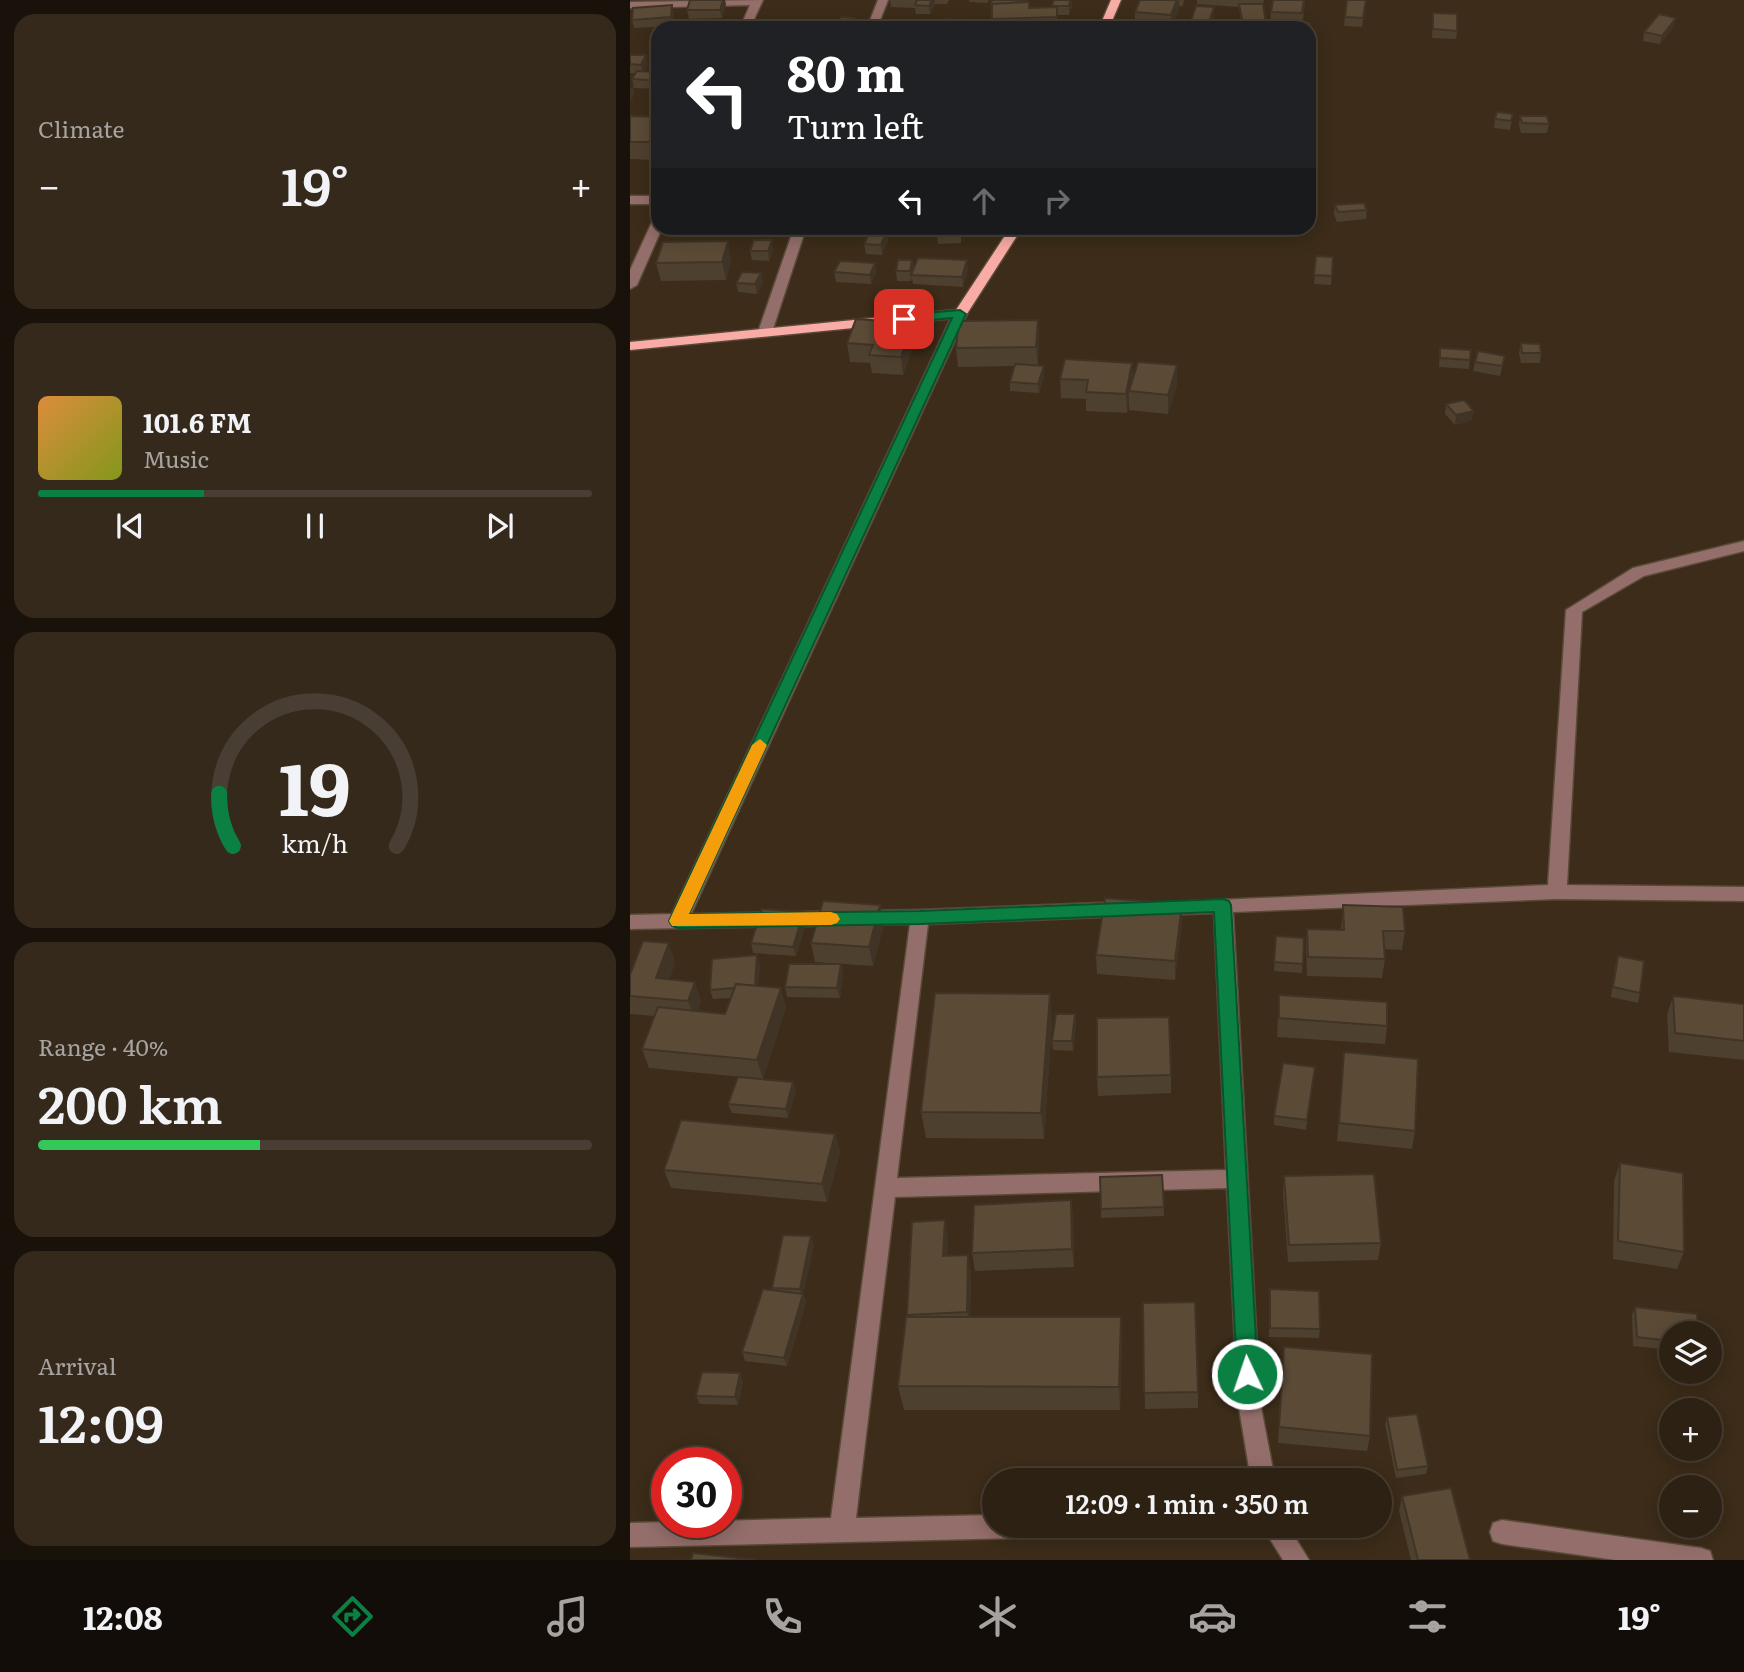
<!DOCTYPE html>
<meta charset="utf-8">
<style>
:root{--surface:#2d2113;--page:#35291c;--text:#f1f3f6;--muted:#a7a3a0;--line:#483e33;--accent:#0b8043}
body{margin:0;font-family:Literata,serif;background:var(--page);color:var(--text);height:100vh;display:flex;flex-direction:column;font-size:26px;white-space:nowrap}
*{box-sizing:border-box;margin:0}
p{font-size:23px;color:var(--muted)}
.icon{flex:none;width:38px;height:38px;fill:none;stroke:currentColor;stroke-width:2;stroke-linecap:round;stroke-linejoin:round}
.map{position:relative;flex:1;overflow:hidden}
.side{display:flex;flex-direction:column;gap:14px;padding:14px;background:#19120a;width:630px}
.side>*{flex:none}
.guide{position:absolute;left:21px;top:21px;width:665px;height:214px;border-radius:21px;box-shadow:0 4px 18px #0003,0 0 0 2px var(--line);background:#202124;color:#fff;overflow:hidden}
.fabs{position:absolute;left:1029px;top:1321px;display:grid;gap:14px}
.fabs a{display:grid;place-items:center;width:63px;height:63px;border-radius:50%;background:var(--surface);box-shadow:0 4px 18px #0003,0 0 0 2px var(--line);font-size:35px}
.speed{position:absolute;left:21px;top:1447px;display:flex;gap:14px;font-size:35px;font-weight:700;text-align:center}
.speed>*{display:grid;place-content:center;width:91px;height:91px;border-radius:50%;background:var(--surface);box-shadow:0 4px 18px #0003,0 0 0 2px var(--line);line-height:1}
.speed .limit{border:10px solid #d22;background:#fff;color:#111}
.pin{position:absolute;display:grid;place-items:center;width:60px;height:60px;color:#fff;margin:-30px;border-radius:14px;box-shadow:0 4px 10px #0006}
.me{position:absolute;width:77px;margin:-38px;rotate:357deg;stroke-linejoin:round;filter:drop-shadow(0 0 5px #0008)}
.turn{display:flex;align-items:center;gap:24px;height:147px;padding:0 21px;font-size:32px}
.turn .icon{width:91px;height:91px;stroke-width:2.5}
.turn b{display:block;font-size:49px;line-height:60px}
.lanes{display:flex;align-items:center;height:66px;padding:0 21px;background:#0003;justify-content:center;gap:35px;direction:ltr}
.lanes .off{opacity:.35}
.big{font-size:52px;font-weight:600;line-height:1.1}
.side .tile{flex:1;display:flex;flex-direction:column;justify-content:center;gap:10px;min-width:0;padding:0 24px;border-radius:21px;background:var(--page)}
.side .dial{align-items:center;gap:0}
.dial svg{height:182px;overflow:visible;fill:none;stroke:var(--line);stroke-width:7;stroke-linecap:round;text-anchor:middle}
.dial text{fill:var(--text);stroke:none}
.song{display:flex;align-items:center;gap:21px}
.cover{width:84px;height:84px;border-radius:10px;background:linear-gradient(135deg,hsl(30 70% 55%),hsl(70 70% 35%))}
.played{height:7px;border-radius:4px;background:linear-gradient(90deg,var(--accent) 30%,var(--line) 30%)}
.keys{display:flex;justify-content:space-around;direction:ltr}
.heat{display:flex;justify-content:space-between;align-items:center;font-size:38px;direction:ltr}
.charge{height:10px;border-radius:5px;background:linear-gradient(90deg,#34c759 40%,var(--line) 0)}
.trip{position:absolute;left:352px;top:1468px;width:410px;height:70px;border-radius:35px;background:var(--surface);box-shadow:0 4px 18px #0003,0 0 0 2px var(--line);font-weight:600;line-height:70px;text-align:center}
.tab-bar{display:flex;height:112px;justify-content:space-around;align-items:center;background:#120d08;color:var(--muted)}
.tab-bar .icon{width:49px;height:49px}
.tab-bar .on{color:var(--accent)}
.tab-bar b{font-size:32px;color:var(--text)}
main{display:flex;flex:1;min-height:0}
.map>svg:first-child{display:block}
.lines{fill:none;stroke-linecap:round;stroke-linejoin:round}
.minor-casing{stroke:#594a38;stroke-width:3}
.major-casing{stroke:#594a38;stroke-width:3}
.minor{fill:#946e6b;fill-rule:evenodd}
.major{fill:#f9aba5;fill-rule:evenodd}
.wall{fill:#4e402e}
.shaded-wall{fill:#403426}
.building{fill:#5b4a36;stroke:#403426;stroke-width:2}
.route{fill:#0b8043;stroke:#07532c;stroke-width:2}
.slow{fill:#f59e0b}
</style>
<main>
<section class="side">
<div class="tile"><p>Climate</p>
<div class="heat"><a>−</a><b class="big">19°</b><a>+</a></div>
</div>
<div class="tile">
<div class="song"><i class="cover"></i><div><b>101.6 FM</b><p>Music</p></div></div>
<div class="played"></div>
<div class="keys"><svg class="icon" aria-label="previous" viewBox="0 0 24 24"><path d="M18 5L8 12l10 7zM5 5v14"/></svg><svg class="icon" aria-label="pause" viewBox="0 0 24 24"><path d="M8 5v14M16 5v14"/></svg><svg class="icon" aria-label="next" viewBox="0 0 24 24"><path d="M6 5l10 7-10 7zM19 5v14"/></svg></div>
</div>
<div class="tile dial"><svg viewBox="0 0 100 80">
<path d="M14 69A42 42 0 1 1 86 69"/>
<path d="M14 69A42 42 0 0 1 8 46" stroke="#0b8043"/>
<text x="50" y="56" font-size="32" font-weight="700">19</text>
<text x="50" y="72" font-size="11">km/h</text>
</svg></div>
<div class="tile"><p>Range · 40%</p><b class="big">200 km</b><div class="charge"></div></div>
<div class="tile"><p>Arrival</p><b class="big">12:09</b></div>
</section>
<div class="map">
<svg width="1114" height="1560" viewBox="0 0 1114 1560">
<rect width="100%" height="100%" fill="#3c2c19"/>
<g class="lines">
<defs>
<g id="minor">
<polygon points="133,0 120,28 110,28 120,5 0,8 0,2"/>
<polygon points="248,0 258,0 247,28 237,28"/>
<rect x="0" y="196" width="28" height="8"/>
<polygon points="28,218 28,228 32,228 7,285 0,289 0,270 22,222"/>
<polygon points="164,228 176,228 142,332 135,336 130,335 128,332"/>
<polygon points="330,310 337,314 61,914 290,910 495,902 502,904 504,909 502,914 495,916 298,924 267,1178 596,1170 584,913 530,915 523,913 521,908 523,903 918,885 936,610 1003,568 1114,541 1114,551 1014,576 952,612 937,885 1114,887 1114,901 927,899 603,912 630,1402 645,1480 621,1480 608,1402 597,1188 265,1197 226,1518 364,1515 364,1526 403,1526 400,1535 391,1538 0,1547 0,1523 201,1518 280,924 0,929 0,915 42,914 323,314"/>
<polygon points="872,1520 1071,1548 1080,1551 1083,1560 985,1560 872,1544 863,1541 860,1532 863,1523"/>
<polygon points="632,1526 658,1526 679,1560 653,1560"/>
</g>
<g id="major">
<polygon points="481,0 491,0 479,28 469,28"/>
<polygon points="380,228 392,228 335,317 0,350 0,342 326,310"/>
</g>
</defs>
<use href="#minor" class="minor-casing"/>
<use href="#major" class="major-casing"/>
<use href="#minor" class="minor"/>
<use href="#major" class="major"/>
</g>
<g class="wall">
<polygon points="260,0 319,0 317,4 305,4 300,14 286,14 285,8 261,7"/>
<polygon points="339,0 359,0 357,3 339,2"/>
<polygon points="362,0 396,0 399,8 423,7 424,0 441,0 442,6 439,15 427,15 428,28 363,28 361,4"/>
<polygon points="510,0 554,0 553,6 549,6 549,11 543,26 559,27 584,16 580,28 503,28 505,24 505,12"/>
<polygon points="567,0 634,0 633,4 636,28 612,28 609,7 567,4"/>
<polygon points="643,0 675,0 673,23 680,23 679,35 679,28 640,28 641,12"/>
<polygon points="736,0 732,27 714,26 715,17"/>
<polygon points="96,4 92,18 59,19 57,10"/>
<polygon points="42,5 44,14 43,26 4,28 2,20"/>
<polygon points="803,13 827,31 826,39 802,38"/>
<polygon points="1044,26 1030,44 1013,41 1014,32"/>
<polygon points="0,55 18,64 14,72 28,72 28,89 4,88 2,79 6,73 0,73"/>
<polygon points="883,114 880,130 864,128 865,119"/>
<polygon points="0,116 28,117 28,152 23,160 0,159"/>
<polygon points="890,116 919,124 917,133 891,133 889,125"/>
<polygon points="705,205 737,210 736,219 707,222 704,214"/>
<polygon points="33,228 65,228 60,237 35,236"/>
<polygon points="197,228 228,228 227,229"/>
<polygon points="258,228 259,237 252,255 236,254 234,244"/>
<polygon points="308,228 331,228 331,243 308,244 307,234"/>
<polygon points="143,250 139,261 122,260 120,251"/>
<polygon points="686,256 703,257 701,285 684,284"/>
<polygon points="101,260 96,280 31,281 26,263"/>
<polygon points="282,260 284,269 338,269 333,287 283,284 282,278 281,281 267,281 266,271"/>
<polygon points="245,263 246,273 241,284 206,282 204,272"/>
<polygon points="131,273 133,282 127,294 108,292 106,283"/>
<polygon points="408,320 409,339 408,366 414,376 409,393 380,391 380,382 384,366 328,367 326,348"/>
<polygon points="283,323 285,341 273,375 242,373 240,363 220,362 217,343"/>
<polygon points="891,343 911,353 910,363 891,363 889,353"/>
<polygon points="810,348 841,350 839,369 809,367"/>
<polygon points="875,356 870,376 843,371 845,362"/>
<polygon points="502,363 503,379 547,365 547,384 538,414 499,410 499,402 497,413 456,411 456,399 431,398 430,379"/>
<polygon points="816,404 842,420 825,425 815,414"/>
<polygon points="250,905 254,924 243,966 185,962 181,943"/>
<polygon points="713,905 775,931 772,950 754,949 755,959 752,978 677,976 676,948 677,929 711,930"/>
<polygon points="174,912 176,922 166,956 123,953 121,943"/>
<polygon points="552,922 545,980 467,974 466,955"/>
<polygon points="646,936 674,938 672,973 644,971"/>
<polygon points="988,956 1010,993 1008,1003 981,997 985,966"/>
<polygon points="45,962 39,980 71,1000 68,1011 95,1014 101,998 83,999 80,990 130,964 128,986 156,1007 133,1079 19,1068 12,1049 24,1016 0,1014 0,975"/>
<polygon points="211,964 213,974 210,998 157,997 155,987"/>
<polygon points="649,995 757,1026 755,1044 647,1037"/>
<polygon points="1043,996 1114,1004 1114,1060 1039,1052 1037,1015"/>
<polygon points="422,1021 414,1139 296,1138 291,1112"/>
<polygon points="446,1024 443,1051 423,1050 422,1041"/>
<polygon points="714,1052 785,1131 782,1149 707,1141"/>
<polygon points="685,1067 676,1130 644,1125 644,1116"/>
<polygon points="541,1075 541,1093 468,1096 467,1077"/>
<polygon points="166,1091 158,1118 102,1113 98,1104"/>
<polygon points="205,1134 210,1152 197,1202 41,1188 34,1170"/>
<polygon points="990,1163 1054,1252 1047,1269 983,1259 984,1181"/>
<polygon points="532,1175 534,1216 471,1218 471,1209"/>
<polygon points="654,1176 751,1243 748,1260 658,1262 653,1193"/>
<polygon points="441,1200 443,1218 444,1267 345,1271 342,1253"/>
<polygon points="318,1238 317,1256 341,1272 340,1317 492,1341 490,1410 274,1410 268,1386 277,1315"/>
<polygon points="184,1245 173,1294 176,1303 157,1366 115,1361 112,1352 143,1290 142,1288"/>
<polygon points="640,1298 690,1329 689,1338 639,1337"/>
<polygon points="513,1303 568,1392 568,1408 515,1409"/>
<polygon points="1005,1307 1041,1334 1041,1350 1003,1346 1002,1315"/>
<polygon points="654,1347 740,1436 737,1451 648,1443"/>
<polygon points="113,1381 108,1405 70,1404 66,1396"/>
<polygon points="757,1417 798,1466 796,1474 766,1478 755,1425"/>
<polygon points="1045,1449 1080,1449 1083,1450 1079,1458 1046,1457"/>
<polygon points="772,1496 840,1560 781,1560 769,1511"/>
</g>
<g class="shaded-wall">
<polygon points="93,0 95,0 96,4 92,18 90,10"/>
<polygon points="302,0 305,0 305,4 300,14 299,6"/>
<polygon points="440,0 442,6 439,15 439,6"/>
<polygon points="547,0 549,0 549,11 543,28 541,28 541,15"/>
<polygon points="674,0 675,0 675,5 672,28"/>
<polygon points="42,5 44,14 43,26 41,17"/>
<polygon points="584,7 584,16 580,28 577,28"/>
<polygon points="225,18 226,28 222,28"/>
<polygon points="1046,18 1044,26 1030,44 1032,36"/>
<polygon points="16,55 18,64 13,74 11,65"/>
<polygon points="3,84 5,93 0,102 0,89"/>
<polygon points="28,127 28,152 23,160 19,142"/>
<polygon points="58,228 65,228 60,237"/>
<polygon points="258,228 259,237 252,255 251,245"/>
<polygon points="142,240 143,250 139,261 138,251"/>
<polygon points="98,241 101,260 96,280 92,262"/>
<polygon points="282,260 284,269 281,275 281,281 280,271"/>
<polygon points="337,260 338,269 333,287 332,277"/>
<polygon points="245,263 246,273 241,284 240,275"/>
<polygon points="131,273 133,282 127,294 125,284"/>
<polygon points="408,320 409,339 408,366 406,347"/>
<polygon points="283,323 285,341 273,375 271,357"/>
<polygon points="502,363 503,382 499,391 499,402 497,413 496,394"/>
<polygon points="547,365 547,384 538,414 538,395"/>
<polygon points="414,366 414,376 409,393 408,384"/>
<polygon points="844,411 842,420 825,425 826,415"/>
<polygon points="552,904 552,922 545,980 545,961"/>
<polygon points="250,905 254,924 243,966 239,947"/>
<polygon points="174,912 176,922 166,956 163,947"/>
<polygon points="39,943 45,962 33,997 26,978"/>
<polygon points="127,955 130,964 127,995 125,986"/>
<polygon points="211,964 213,974 210,998 207,988"/>
<polygon points="65,982 71,1000 65,1019 58,1001"/>
<polygon points="151,988 156,1007 133,1079 127,1060"/>
<polygon points="420,994 422,1021 414,1139 411,1113"/>
<polygon points="445,1014 446,1024 443,1051 442,1041"/>
<polygon points="163,1082 166,1091 158,1118 156,1109"/>
<polygon points="205,1134 210,1152 197,1202 192,1184"/>
<polygon points="441,1200 443,1218 444,1267 442,1249"/>
<polygon points="315,1220 318,1238 316,1273 313,1256"/>
<polygon points="181,1236 184,1245 173,1294 176,1303 157,1366 154,1358 172,1297 170,1289"/>
<polygon points="338,1255 341,1272 340,1329 337,1312"/>
<polygon points="491,1317 492,1341 490,1410 489,1387"/>
<polygon points="110,1373 113,1381 108,1405 105,1397"/>
</g>
<g class="building">
<polygon points="60,0 93,0 90,10 57,10"/>
<polygon points="287,0 302,0 299,6 285,5"/>
<polygon points="362,0 395,0 395,2 361,4"/>
<polygon points="424,0 440,0 439,6 422,6"/>
<polygon points="510,0 547,0 541,15 505,12"/>
<polygon points="643,0 674,0 672,13 641,12"/>
<polygon points="717,0 736,0 733,18 715,17"/>
<polygon points="399,2 399,8 427,7 427,17 362,19 362,4"/>
<polygon points="609,4 633,4 636,23 613,24"/>
<polygon points="42,5 41,17 2,20 3,8"/>
<polygon points="566,6 584,7 577,28 559,27"/>
<polygon points="803,13 827,14 827,31 803,29"/>
<polygon points="1029,14 1046,18 1032,36 1014,32"/>
<polygon points="211,17 225,18 222,28 203,28 203,25 214,24 207,24"/>
<polygon points="314,19 346,20 345,28 313,28"/>
<polygon points="645,21 680,23 679,28 643,28"/>
<polygon points="504,24 575,28 503,28"/>
<polygon points="0,55 16,55 11,65 0,64"/>
<polygon points="7,71 28,72 28,81 2,79"/>
<polygon points="867,112 883,114 881,121 865,119"/>
<polygon points="0,116 28,117 28,127 19,142 0,142"/>
<polygon points="890,116 917,116 919,124 892,123"/>
<polygon points="734,203 737,210 708,212 705,205"/>
<polygon points="242,228 258,228 251,245 234,244"/>
<polygon points="308,228 330,228 330,234 307,234"/>
<polygon points="124,240 142,240 138,251 120,251"/>
<polygon points="98,241 92,262 26,263 33,242"/>
<polygon points="686,256 703,257 702,276 684,275"/>
<polygon points="288,258 337,260 332,277 281,275"/>
<polygon points="268,260 282,260 280,271 266,271"/>
<polygon points="210,261 245,263 240,275 204,272"/>
<polygon points="112,272 131,273 125,284 106,283"/>
<polygon points="226,319 283,323 271,357 239,355 243,345 217,343"/>
<polygon points="408,320 406,347 326,348 329,321"/>
<polygon points="891,343 910,344 911,353 892,353"/>
<polygon points="810,348 841,350 840,360 810,358"/>
<polygon points="848,351 875,356 872,366 845,362"/>
<polygon points="435,359 502,363 496,394 456,392 458,380 430,379"/>
<polygon points="508,362 547,365 538,395 499,391"/>
<polygon points="385,364 414,366 408,384 380,382"/>
<polygon points="834,400 844,411 826,415 816,404"/>
<polygon points="475,898 552,904 545,961 466,955"/>
<polygon points="193,901 250,905 239,947 181,943"/>
<polygon points="713,905 773,907 775,931 753,931 755,959 678,957 677,929 714,930"/>
<polygon points="132,909 174,912 163,947 121,943"/>
<polygon points="646,936 674,938 673,964 644,962"/>
<polygon points="13,941 39,943 26,978 65,982 58,1001 0,996 0,975"/>
<polygon points="127,955 125,986 106,984 105,988 80,990 82,959"/>
<polygon points="988,956 1014,961 1010,993 983,987"/>
<polygon points="159,964 211,964 207,988 155,987"/>
<polygon points="106,984 151,988 127,1060 12,1049 28,1007 95,1014"/>
<polygon points="305,993 420,994 411,1113 291,1112"/>
<polygon points="649,995 757,1002 757,1026 649,1018"/>
<polygon points="1043,996 1114,1004 1114,1041 1045,1033"/>
<polygon points="426,1014 445,1014 442,1041 422,1041"/>
<polygon points="539,1017 541,1075 467,1077 467,1018"/>
<polygon points="714,1052 788,1059 785,1131 709,1123"/>
<polygon points="653,1063 685,1067 677,1120 644,1116"/>
<polygon points="108,1077 163,1082 156,1109 98,1104"/>
<polygon points="51,1120 205,1134 192,1184 34,1170"/>
<polygon points="990,1163 1053,1173 1054,1252 988,1241"/>
<polygon points="744,1174 751,1243 659,1245 654,1176"/>
<polygon points="532,1175 534,1207 471,1209 470,1177"/>
<polygon points="441,1200 442,1249 342,1253 344,1205"/>
<polygon points="315,1220 313,1256 338,1255 337,1312 277,1315 282,1222"/>
<polygon points="153,1235 181,1236 170,1289 142,1288"/>
<polygon points="133,1289 173,1294 154,1358 112,1352"/>
<polygon points="640,1289 689,1291 690,1329 640,1328"/>
<polygon points="565,1302 568,1392 514,1393 513,1303"/>
<polygon points="1005,1307 1067,1314 1068,1334 1041,1334 1041,1341 1007,1337"/>
<polygon points="276,1317 491,1317 489,1387 268,1386"/>
<polygon points="654,1347 742,1354 740,1436 649,1427"/>
<polygon points="72,1372 110,1373 105,1397 66,1396"/>
<polygon points="787,1414 798,1466 767,1470 757,1417"/>
<polygon points="1080,1429 1083,1450 1050,1449 1080,1449"/>
<polygon points="821,1488 840,1560 788,1560 772,1496"/>
<polygon points="63,1553 125,1560 61,1560"/>
</g>
<polygon class="route" points="330,310 336,314 59,914 290,911 593,899 599,901 601,905 628,1374 625,1381 617,1384 610,1381 607,1374 584,912 290,924 48,928 42,926 39,921 322,318 274,323 268,319 274,315"/>
<polygon class="slow" points="130,739 137,745 59,914 201,912 207,914 210,919 207,923 201,925 42,926 39,921 122,745"/>
</svg>
<div class="fabs">
<a><svg class="icon" aria-label="layers" viewBox="0 0 24 24"><path d="M12 4l9 5-9 5-9-5zM3 14l9 5 9-5"/></svg></a>
<a>+</a>
<a>−</a>
</div>
<div class="speed"><div class="limit">30</div></div>
<div class="pin" style="left:274px;top:319px;background:#d93025"><svg class="icon" aria-label="arrive" viewBox="0 0 24 24"><path d="M6 21V4h12l-3 4 3 4H6"/></svg></div>
<svg class="me" style="left:617px;top:1374px" viewBox="-20 -20 40 40"><circle r="17" fill="#0b8043" stroke="#fff" stroke-width="3"/><path d="M0-11L8 9 0 5-8 9z" fill="#fff"/></svg>
<div class="trip">12:09 · 1 min · 350 m</div>
<div class="guide">
<div class="turn"><svg class="icon" aria-label="left" viewBox="0 0 24 24"><path d="M17 20v-9H6M10 6l-5 5 5 5"/></svg><div><b>80 m</b>Turn left</div></div>
<div class="lanes"><svg class="icon" aria-label="left" viewBox="0 0 24 24"><path d="M17 20v-9H6M10 6l-5 5 5 5"/></svg><svg class="icon off" aria-label="ahead" viewBox="0 0 24 24"><path d="M12 20V5M6 11l6-6 6 6"/></svg><svg class="icon off" aria-label="right" viewBox="0 0 24 24"><path d="M7 20v-9h11M14 6l5 5-5 5"/></svg></div>
</div>
</div>
</main>
<nav class="tab-bar">
<b>12:08</b>
<svg class="icon on" aria-label="directions" viewBox="0 0 24 24"><path d="M12 3l9 9-9 9-9-9zM9 14v-3h6M13 9l2 2-2 2"/></svg>
<svg class="icon" aria-label="music" viewBox="0 0 24 24"><path d="M9 18V5l10-2v13"/><circle cx="6" cy="18" r="3"/><circle cx="16" cy="16" r="3"/></svg>
<svg class="icon" aria-label="phone" viewBox="0 0 24 24"><path d="M5 4h4l2 5-3 2q2 4 5 5l2-3 5 2v4C11 20 4 13 5 4z"/></svg>
<svg class="icon" aria-label="climate" viewBox="0 0 24 24"><path d="M12 3v18M4 7l16 10M4 17L20 7"/></svg>
<svg class="icon" aria-label="car" viewBox="0 0 24 24"><path d="M5 17H2v-5l4-1 3-4h7l3 4 3 1v5h-3M9 17h6M6 11h13"/><circle cx="7" cy="17" r="2"/><circle cx="17" cy="17" r="2"/></svg>
<svg class="icon" aria-label="filters" viewBox="0 0 24 24"><path d="M4 7h16M4 17h16"/><circle cx="9" cy="7" r="2"/><circle cx="15" cy="17" r="2"/></svg>
<b>19°</b>
</nav>
